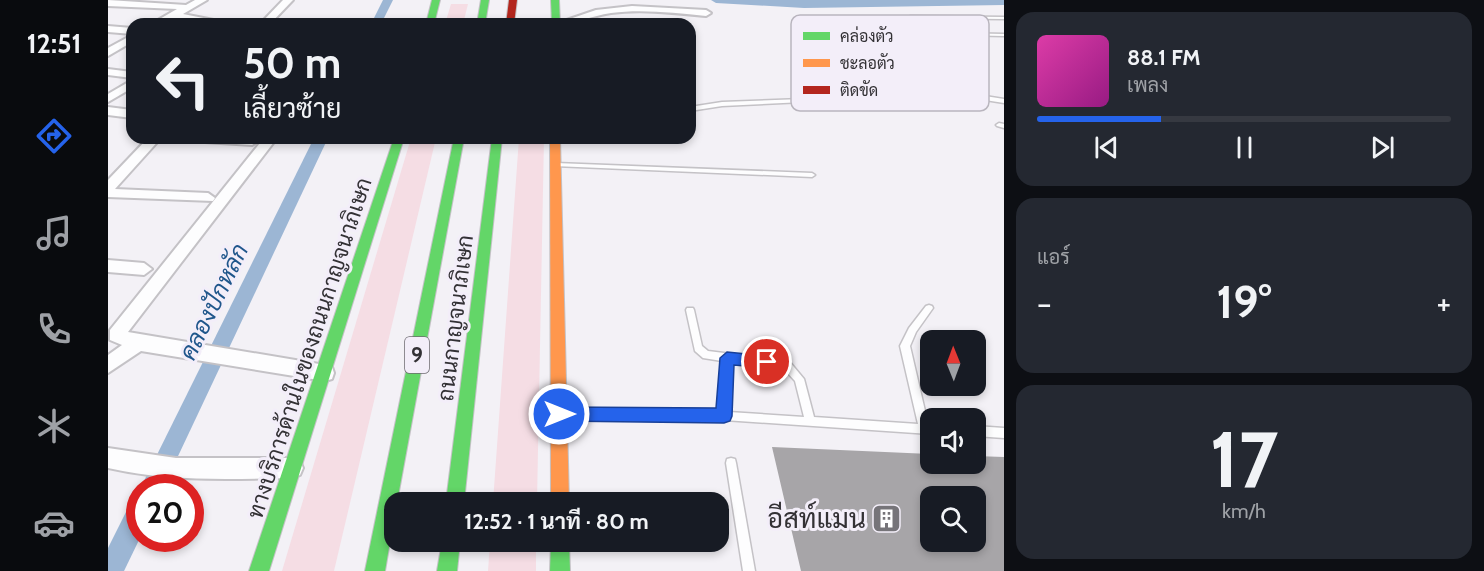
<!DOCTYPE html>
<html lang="th">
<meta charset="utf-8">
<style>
:root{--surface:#171b24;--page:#242831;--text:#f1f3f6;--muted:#9ea1a6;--line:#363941;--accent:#2563eb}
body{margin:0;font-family:Cabin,Sarabun,sans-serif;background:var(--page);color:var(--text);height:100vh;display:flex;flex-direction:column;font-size:22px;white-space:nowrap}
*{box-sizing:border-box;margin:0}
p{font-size:20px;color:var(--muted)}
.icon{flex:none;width:33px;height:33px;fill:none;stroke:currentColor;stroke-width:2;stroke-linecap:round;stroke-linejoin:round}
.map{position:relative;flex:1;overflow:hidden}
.drawer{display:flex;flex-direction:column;gap:12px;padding:12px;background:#0d0f14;width:480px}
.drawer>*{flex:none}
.guide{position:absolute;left:18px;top:18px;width:570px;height:126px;border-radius:18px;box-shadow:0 3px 9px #0003;background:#171b24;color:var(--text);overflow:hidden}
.needle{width:39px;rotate:359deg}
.controls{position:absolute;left:812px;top:330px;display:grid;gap:12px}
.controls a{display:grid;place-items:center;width:66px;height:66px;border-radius:12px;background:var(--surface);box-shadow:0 3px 9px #0003;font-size:30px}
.speed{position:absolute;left:18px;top:474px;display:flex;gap:12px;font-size:30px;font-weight:700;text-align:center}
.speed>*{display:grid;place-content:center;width:78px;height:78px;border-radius:50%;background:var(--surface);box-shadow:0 3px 9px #0003;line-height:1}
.speed .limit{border:9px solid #d22;background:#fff;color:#111}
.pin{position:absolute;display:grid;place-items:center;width:51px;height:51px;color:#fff;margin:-26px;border:3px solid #fff;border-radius:50%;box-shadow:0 2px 6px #0007}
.me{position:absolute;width:66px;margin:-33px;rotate:90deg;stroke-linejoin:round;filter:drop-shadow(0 0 4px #0008)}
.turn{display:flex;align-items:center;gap:21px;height:126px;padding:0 18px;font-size:27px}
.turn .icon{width:78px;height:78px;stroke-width:2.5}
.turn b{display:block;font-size:42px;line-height:51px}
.big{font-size:45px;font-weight:700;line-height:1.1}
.drawer .card{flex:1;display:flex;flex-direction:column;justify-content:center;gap:9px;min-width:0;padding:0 21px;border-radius:18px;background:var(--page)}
.drawer .dial{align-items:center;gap:0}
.dial b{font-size:78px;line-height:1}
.song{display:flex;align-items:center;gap:18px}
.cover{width:72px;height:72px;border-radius:9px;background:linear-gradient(135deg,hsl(320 70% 55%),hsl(310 70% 35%))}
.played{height:6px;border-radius:3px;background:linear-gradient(90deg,var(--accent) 30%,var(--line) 30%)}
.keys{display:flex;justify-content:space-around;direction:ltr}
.heat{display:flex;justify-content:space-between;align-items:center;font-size:33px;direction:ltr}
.trip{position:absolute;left:276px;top:492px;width:345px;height:60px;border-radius:18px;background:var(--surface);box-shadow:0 3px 9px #0003;font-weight:700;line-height:60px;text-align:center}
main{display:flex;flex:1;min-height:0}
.dock{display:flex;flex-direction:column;width:108px;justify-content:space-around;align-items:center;background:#090b0e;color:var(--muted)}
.dock .icon{width:42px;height:42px}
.dock .selected{color:var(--accent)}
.dock b{font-size:27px;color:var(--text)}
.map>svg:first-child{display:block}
.green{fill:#f5dde4}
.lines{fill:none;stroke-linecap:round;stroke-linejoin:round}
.canal{fill:#9cb6d4;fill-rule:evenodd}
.building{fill:#a7a5a8;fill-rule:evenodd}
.lane-casing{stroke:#c4c2c6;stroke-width:3}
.street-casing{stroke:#c4c2c6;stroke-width:4}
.fast-casing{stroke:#c4c2c6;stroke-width:2}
.slow-casing{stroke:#c4c2c6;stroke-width:2}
.jam-casing{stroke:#c4c2c6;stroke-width:2}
.lane{fill:#fdfdfe;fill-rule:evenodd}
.street{fill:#fdfdfe;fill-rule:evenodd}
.fast{fill:#63d668;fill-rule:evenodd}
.slow{fill:#ff974d;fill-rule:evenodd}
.jam{fill:#b3261e;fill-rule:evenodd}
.route{fill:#2563eb;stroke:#184099;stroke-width:1.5}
.labels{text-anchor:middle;stroke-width:6;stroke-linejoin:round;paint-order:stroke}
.shield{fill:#f3eef9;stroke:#6d6a70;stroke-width:1.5}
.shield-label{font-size:21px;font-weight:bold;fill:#333135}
.street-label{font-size:22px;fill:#333135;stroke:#f3eef9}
.water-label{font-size:24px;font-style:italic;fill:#1f568b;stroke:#f3eef9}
.near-poi-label{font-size:27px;fill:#333135;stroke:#f3eef9;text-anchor:end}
.key{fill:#f3eef9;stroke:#b9b5be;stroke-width:1.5}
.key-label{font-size:16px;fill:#333135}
</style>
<main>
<nav class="dock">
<b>12:51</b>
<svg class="icon selected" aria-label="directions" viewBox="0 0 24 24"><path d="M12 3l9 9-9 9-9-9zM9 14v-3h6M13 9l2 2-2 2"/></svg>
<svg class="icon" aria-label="music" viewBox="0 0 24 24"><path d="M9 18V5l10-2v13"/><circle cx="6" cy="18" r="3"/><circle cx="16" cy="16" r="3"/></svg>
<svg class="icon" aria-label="phone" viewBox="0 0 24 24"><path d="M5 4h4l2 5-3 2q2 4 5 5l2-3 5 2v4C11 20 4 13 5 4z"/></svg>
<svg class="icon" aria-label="climate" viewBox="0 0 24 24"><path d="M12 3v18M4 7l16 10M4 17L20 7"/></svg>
<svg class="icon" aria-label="car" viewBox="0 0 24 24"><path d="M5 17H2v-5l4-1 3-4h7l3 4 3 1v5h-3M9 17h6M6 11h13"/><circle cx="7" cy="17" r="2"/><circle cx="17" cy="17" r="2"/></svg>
</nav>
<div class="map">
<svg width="896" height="571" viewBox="0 0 896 571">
<rect width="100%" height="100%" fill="#f3f1f6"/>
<g class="green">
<polygon points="343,4 360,4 355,24 337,24"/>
<polygon points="303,138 328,138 226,571 174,571"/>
<polygon points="411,138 436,138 429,502 385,502"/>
<polygon points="382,542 428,542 428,571 380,571"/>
</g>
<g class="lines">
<g class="canal">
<polygon points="275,0 285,0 273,24 263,24"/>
<polygon points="603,0 896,0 896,5 696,8 608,3"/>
<polygon points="206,138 220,138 55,488 32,489"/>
<polygon points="32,499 32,538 16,571 0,571 0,548 23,502"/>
</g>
</g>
<path class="building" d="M664 447 822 454V464H867V456L896 457V571H693ZM822 496H867V542H822Z"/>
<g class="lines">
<defs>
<g id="lane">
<polygon points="802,16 896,17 896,19 804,18 802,18"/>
<polygon points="848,33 896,34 896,36 850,35 848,35"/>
<polygon points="827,94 877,96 896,99 896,103 877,100 825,97 824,96"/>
<polygon points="694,99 696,100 696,102 614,106 582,111 582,107 614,102"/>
<polygon points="891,123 896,124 896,128 889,126 888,125"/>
<polygon points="448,163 704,173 707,175 704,177 446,166 445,165"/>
<path d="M821 305 824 306 825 308 808 332 802 346 820 424H822V434L616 420 454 418 450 417 449 414 450 411 454 410 611 411 614 361 595 358 587 351 578 310 579 308H585L586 310 594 346 600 351 681 361 696 379 706 417 810 424 792 346 801 328 818 306ZM623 362 675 368 687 381 696 417 621 412Z"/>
<polygon points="867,426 896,428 896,438 867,436"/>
<polygon points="623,458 627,459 628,463 647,571 635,571 618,463 619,459"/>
</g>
<g id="street">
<polygon points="0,0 78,5 87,0 99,0 75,14 126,24 103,24 66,18 55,24 43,24 69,9 0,6"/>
<polygon points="175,0 185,0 162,24 152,24"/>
<path d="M524 6 598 10 603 13 598 16C567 13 534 9 503 13 484 16 466 24 447 24L488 10Z"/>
<polygon points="0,26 24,28 24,34 0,32"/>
<polygon points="24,35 24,42 0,56 0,48"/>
<polygon points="0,69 24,72 24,78 0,75"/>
<polygon points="24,80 24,88 0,102 0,94"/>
<polygon points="0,107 24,110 24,118 0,115"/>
<polygon points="40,138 53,138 7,189 100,193 107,198 105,201 0,197 0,180"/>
<polygon points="91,138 147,138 150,141 144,145 97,142"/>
<polygon points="156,138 169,138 20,332 217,365 224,367 226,373 224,379 217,381 33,351 0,373 0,355 14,345 2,340 2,330"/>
<polygon points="0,260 36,263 44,269 36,275 0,272"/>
<path d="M0 448 68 458H184L192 461 195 468 192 475 184 478C122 479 61 482 0 468Z"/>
</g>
<g id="fast">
<polygon points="324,0 332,0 326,24 318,24"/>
<polygon points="373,0 381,0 377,24 369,24"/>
<polygon points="443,0 451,0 452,24 444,24"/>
<polygon points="286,138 296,138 161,571 141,571"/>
<polygon points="346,138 356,138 289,502 286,502 286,518 277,571 257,571"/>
<polygon points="384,138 394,138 356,502 338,502"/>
<polygon points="334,542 352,542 349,571 329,571"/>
<polygon points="443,542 461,542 462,571 442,571"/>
</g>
<polygon id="slow" points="442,138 452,138 461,502 443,502"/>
<polygon id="jam" points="401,0 409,0 406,24 398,24"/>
</defs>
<use href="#lane" class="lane-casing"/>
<use href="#street" class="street-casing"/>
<use href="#fast" class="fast-casing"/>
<use href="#slow" class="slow-casing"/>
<use href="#jam" class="jam-casing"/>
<use href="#lane" class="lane"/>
<use href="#street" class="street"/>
<use href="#fast" class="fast"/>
<use href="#slow" class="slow"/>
<use href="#jam" class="jam"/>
</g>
<polygon class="route" points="619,352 659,356 666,362 659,368 626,365 624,416 622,421 616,423 451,421 445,419 443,414 445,409 451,407 608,408 612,358"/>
<defs>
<symbol id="building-square" viewBox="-11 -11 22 22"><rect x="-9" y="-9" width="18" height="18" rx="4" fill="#767479" stroke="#f3eef9"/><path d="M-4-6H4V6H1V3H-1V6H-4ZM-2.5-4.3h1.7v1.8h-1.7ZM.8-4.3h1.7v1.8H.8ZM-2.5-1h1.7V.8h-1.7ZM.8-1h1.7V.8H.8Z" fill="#fff"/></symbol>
</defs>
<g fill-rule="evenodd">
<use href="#building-square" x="762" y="502" width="33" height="33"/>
</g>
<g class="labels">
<rect class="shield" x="297" y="337" width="24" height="36" rx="4.5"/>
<g class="shield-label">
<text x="309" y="362">9</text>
</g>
<g class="street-label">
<text transform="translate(347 318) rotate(-83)" y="8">ถนนกาญจนาภิเษก</text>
<text transform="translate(201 348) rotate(-72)" y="8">ทางบริการด้านในของถนนกาญจนาภิเษก</text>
</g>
<g class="water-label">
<text transform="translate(106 302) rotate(-64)" y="8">คลองปักหลัก</text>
</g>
<g class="near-poi-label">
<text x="758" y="528">อีสท์แมน</text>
</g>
</g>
<rect x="683" y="15" width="198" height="96" rx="9" class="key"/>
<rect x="695" y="32" width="27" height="8" fill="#63d668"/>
<rect x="695" y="59" width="27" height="8" fill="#ff974d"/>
<rect x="695" y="86" width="27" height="8" fill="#b3261e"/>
<g class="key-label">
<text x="732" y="42">คล่องตัว</text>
<text x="732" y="69">ชะลอตัว</text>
<text x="732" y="96">ติดขัด</text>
</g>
</svg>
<div class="controls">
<a><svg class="needle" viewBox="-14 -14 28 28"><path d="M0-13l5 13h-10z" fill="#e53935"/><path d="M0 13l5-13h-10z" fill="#9ea1a6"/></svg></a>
<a><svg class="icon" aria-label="sound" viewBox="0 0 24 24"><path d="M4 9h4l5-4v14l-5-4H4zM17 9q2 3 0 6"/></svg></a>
<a><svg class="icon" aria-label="search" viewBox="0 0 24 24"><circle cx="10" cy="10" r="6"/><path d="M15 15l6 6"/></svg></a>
</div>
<div class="speed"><div class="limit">20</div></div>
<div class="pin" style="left:659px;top:362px;background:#d93025"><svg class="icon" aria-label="arrive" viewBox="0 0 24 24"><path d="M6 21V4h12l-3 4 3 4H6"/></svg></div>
<svg class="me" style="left:451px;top:414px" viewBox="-20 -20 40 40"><circle r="17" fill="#2563eb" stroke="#fff" stroke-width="3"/><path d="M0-11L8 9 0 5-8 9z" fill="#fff"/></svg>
<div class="trip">12:52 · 1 นาที · 80 m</div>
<div class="guide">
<div class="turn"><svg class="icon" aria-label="left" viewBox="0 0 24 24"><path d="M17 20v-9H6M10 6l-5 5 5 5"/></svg><div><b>50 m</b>เลี้ยวซ้าย</div></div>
</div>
</div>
<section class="drawer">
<div class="card">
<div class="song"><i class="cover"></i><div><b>88.1 FM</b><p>เพลง</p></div></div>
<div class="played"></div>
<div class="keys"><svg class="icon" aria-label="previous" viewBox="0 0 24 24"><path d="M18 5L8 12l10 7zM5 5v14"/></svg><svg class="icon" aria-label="pause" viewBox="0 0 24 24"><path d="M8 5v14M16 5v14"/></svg><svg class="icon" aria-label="next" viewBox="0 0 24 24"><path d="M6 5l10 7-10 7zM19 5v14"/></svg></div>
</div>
<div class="card"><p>แอร์</p>
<div class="heat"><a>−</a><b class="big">19°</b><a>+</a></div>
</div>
<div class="card dial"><b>17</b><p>km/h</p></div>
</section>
</main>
